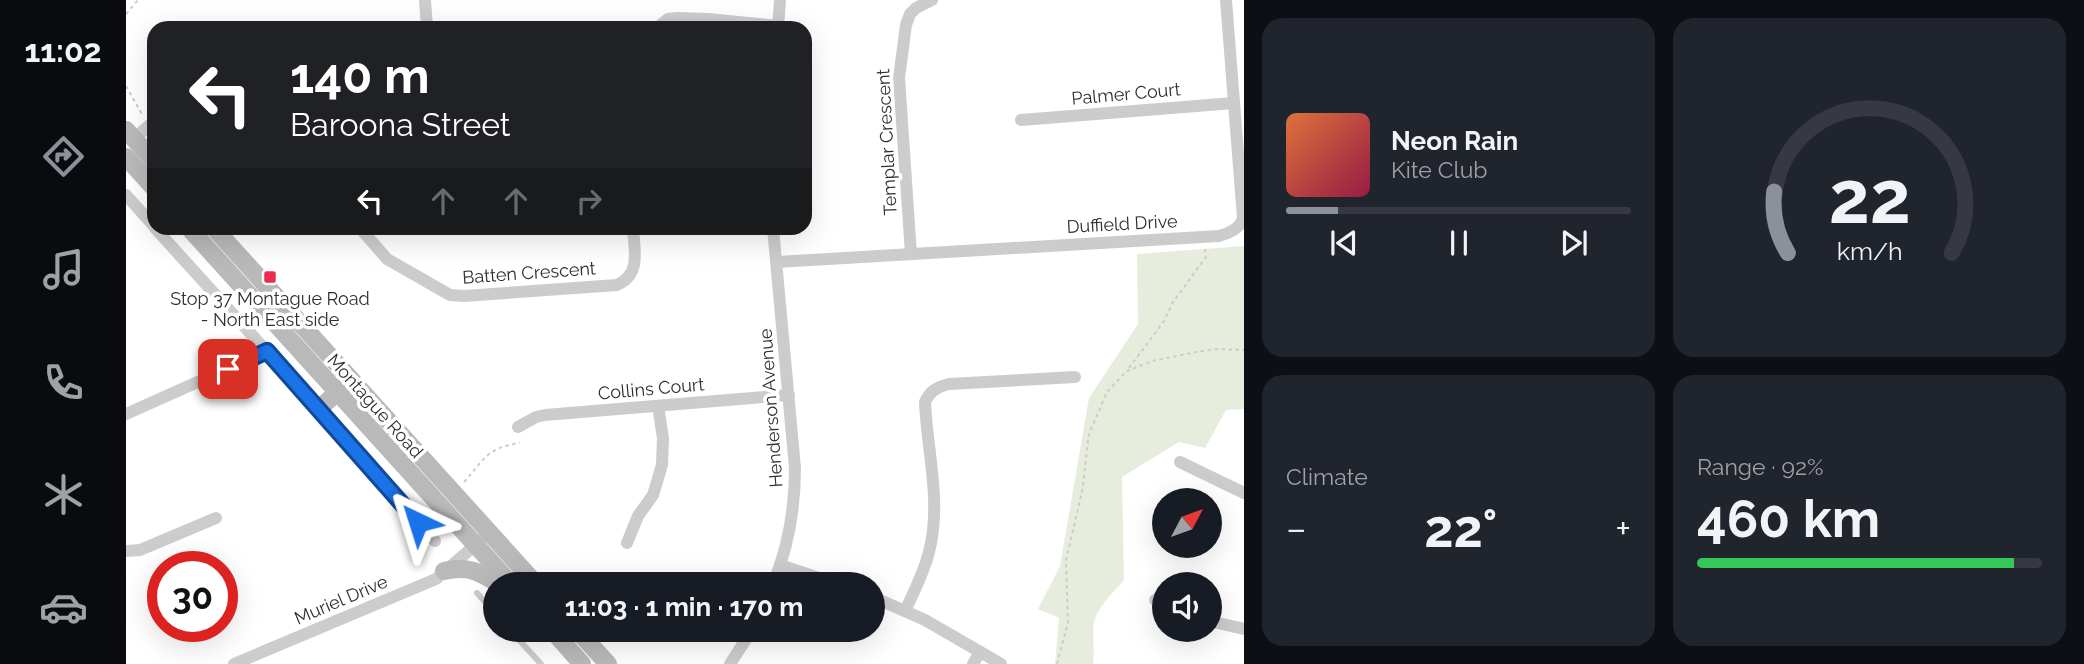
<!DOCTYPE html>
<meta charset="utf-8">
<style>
:root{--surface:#171b24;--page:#20242c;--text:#f1f3f6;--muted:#9ea1a6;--line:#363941;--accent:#8c9099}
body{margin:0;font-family:Raleway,sans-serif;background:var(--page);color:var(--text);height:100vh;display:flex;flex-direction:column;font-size:26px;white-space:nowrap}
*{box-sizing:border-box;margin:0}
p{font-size:23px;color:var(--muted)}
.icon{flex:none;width:38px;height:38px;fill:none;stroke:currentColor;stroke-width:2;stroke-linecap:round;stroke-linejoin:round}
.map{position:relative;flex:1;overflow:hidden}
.details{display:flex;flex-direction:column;gap:18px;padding:18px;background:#0d0f14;width:840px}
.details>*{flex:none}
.hud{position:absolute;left:21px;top:21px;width:665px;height:214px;border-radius:21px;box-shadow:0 7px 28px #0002;background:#202124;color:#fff;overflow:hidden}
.needle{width:46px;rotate:49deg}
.fabs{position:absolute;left:1026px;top:488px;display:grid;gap:14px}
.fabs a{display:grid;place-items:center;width:70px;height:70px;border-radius:50%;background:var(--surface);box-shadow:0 7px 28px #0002;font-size:35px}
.speed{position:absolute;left:21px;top:551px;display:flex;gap:14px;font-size:35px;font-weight:700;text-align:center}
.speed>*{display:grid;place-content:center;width:91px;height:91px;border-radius:50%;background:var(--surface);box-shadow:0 7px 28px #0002;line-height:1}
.speed .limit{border:10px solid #d22;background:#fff;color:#111}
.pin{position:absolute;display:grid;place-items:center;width:60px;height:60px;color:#fff;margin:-30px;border-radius:14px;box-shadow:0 4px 10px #0006}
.me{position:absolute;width:77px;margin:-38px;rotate:319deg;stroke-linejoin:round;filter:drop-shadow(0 0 5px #0008)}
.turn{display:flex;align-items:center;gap:24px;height:147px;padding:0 28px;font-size:32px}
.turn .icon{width:91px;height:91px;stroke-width:2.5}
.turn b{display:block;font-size:49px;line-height:60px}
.lanes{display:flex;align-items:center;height:66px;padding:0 28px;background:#0003;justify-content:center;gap:35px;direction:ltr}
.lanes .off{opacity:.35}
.big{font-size:52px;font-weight:700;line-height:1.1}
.details .tile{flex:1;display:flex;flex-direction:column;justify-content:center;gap:10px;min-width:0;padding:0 24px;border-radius:21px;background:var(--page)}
.details .dial{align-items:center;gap:0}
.dial svg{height:182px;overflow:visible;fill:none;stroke:var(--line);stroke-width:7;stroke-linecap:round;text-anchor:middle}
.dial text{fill:var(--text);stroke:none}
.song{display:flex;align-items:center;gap:21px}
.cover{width:84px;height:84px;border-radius:10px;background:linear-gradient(135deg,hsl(20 70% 55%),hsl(340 70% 35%))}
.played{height:7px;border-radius:4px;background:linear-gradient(90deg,var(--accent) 15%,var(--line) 15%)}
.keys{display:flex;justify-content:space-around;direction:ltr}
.heat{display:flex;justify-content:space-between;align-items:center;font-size:38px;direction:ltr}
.charge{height:10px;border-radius:5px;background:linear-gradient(90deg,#34c759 92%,var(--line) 0)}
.details .tiles{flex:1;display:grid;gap:18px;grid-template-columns:repeat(2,1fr)}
.trip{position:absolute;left:357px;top:572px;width:402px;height:70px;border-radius:35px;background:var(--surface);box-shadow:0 7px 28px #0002;font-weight:700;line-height:70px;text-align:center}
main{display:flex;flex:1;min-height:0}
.menu{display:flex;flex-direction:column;width:126px;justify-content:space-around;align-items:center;background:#090b0e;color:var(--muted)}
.menu .icon{width:49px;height:49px}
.menu .selected{color:var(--accent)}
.menu b{font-size:32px;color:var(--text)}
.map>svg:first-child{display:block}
.green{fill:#e7eddc}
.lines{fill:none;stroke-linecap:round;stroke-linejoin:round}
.path{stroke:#ccc;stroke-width:2;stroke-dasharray:3.5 3.5;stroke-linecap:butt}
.service{stroke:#ccc;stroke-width:6}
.minor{stroke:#ccc;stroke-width:12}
.secondary{stroke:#b9b9b9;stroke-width:18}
.route-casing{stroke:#114b97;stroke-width:18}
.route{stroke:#1a73e8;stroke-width:12}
.poi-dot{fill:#ea2d4d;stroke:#fff;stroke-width:2.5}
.labels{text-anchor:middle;stroke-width:7;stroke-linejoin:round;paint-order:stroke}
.street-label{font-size:18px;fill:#2f2f2f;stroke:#fff}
.poi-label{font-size:18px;fill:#2f2f2f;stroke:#fff}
</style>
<main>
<nav class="menu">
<b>11:02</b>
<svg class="icon selected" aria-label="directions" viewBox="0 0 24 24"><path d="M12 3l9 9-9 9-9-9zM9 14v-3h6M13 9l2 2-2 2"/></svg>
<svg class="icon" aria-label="music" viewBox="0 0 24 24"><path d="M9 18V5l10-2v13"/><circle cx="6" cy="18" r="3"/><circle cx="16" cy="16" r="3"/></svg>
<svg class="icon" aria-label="phone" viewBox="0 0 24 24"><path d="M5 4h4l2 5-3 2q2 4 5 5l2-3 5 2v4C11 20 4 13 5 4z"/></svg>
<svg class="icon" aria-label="climate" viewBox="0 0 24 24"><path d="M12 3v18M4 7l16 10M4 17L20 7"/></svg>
<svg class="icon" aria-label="car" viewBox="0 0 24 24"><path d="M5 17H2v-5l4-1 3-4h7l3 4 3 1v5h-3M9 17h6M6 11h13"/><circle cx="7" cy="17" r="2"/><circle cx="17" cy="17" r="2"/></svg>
</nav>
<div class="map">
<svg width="1118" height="664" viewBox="0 0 1118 664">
<rect width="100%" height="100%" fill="#fff"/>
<path class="green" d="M1118 246V409L1100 410 1079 448 1053 442 996 477 998 580C988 592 971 607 968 623 966 633 969 651 967 664H929L933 618 912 609 934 566 963 398 1012 324 1011 254Z"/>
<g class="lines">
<g class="path">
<polyline points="0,14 12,0"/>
<polyline points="0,86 17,116"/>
<polyline points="1003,368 1038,321 1047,302 1080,257 1079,248"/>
<path d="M338 482C359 459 360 448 394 443"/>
<polyline points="931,664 942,623 940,560 956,492 963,434 981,392 1001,371 1026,361 1075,351 1092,349 1118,350"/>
</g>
<g class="service">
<polyline points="351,593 369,613"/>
<polyline points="384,630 415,664"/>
</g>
<g class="minor">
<polyline points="299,0 301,28"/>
<polyline points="531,28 542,19 551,18 582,19 652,26"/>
<polyline points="652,28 654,0"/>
<polyline points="895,120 1108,103"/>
<polyline points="8,139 28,121"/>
<polyline points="0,195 28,226"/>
<polyline points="29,228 193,409 309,541"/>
<path d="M234 228 261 259 324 295 338 296 491 285C516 274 508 249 507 228"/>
<polyline points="785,254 773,78 780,25 784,14 790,8 806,0"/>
<path d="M651 262 1093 236C1103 233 1114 229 1117 218L1100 0"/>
<polyline points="0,414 141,351"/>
<polyline points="392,427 410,417 419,415 663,395"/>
<polyline points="1054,462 1118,493"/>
<polyline points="501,543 512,516 527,495 536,465 537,438 532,406"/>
<polyline points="0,551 14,550 90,518"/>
<polyline points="654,565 711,584"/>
<path d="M647 584C662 548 669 508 669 468L647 228"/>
<polyline points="747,597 799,620 875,664"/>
<polyline points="1029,600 1038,603"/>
<path d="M779 611C788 592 798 572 803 552 816 502 801 452 799 402 804 391 811 387 823 384L949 377"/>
<polyline points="1083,621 1118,629"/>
<polyline points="108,664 310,579 355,540"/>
<polyline points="604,664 626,630"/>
<polyline points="847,664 854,652"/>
</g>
<g class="secondary">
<polyline points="0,130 28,161"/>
<polyline points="0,157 28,188"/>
<polyline points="63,228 385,584"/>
<polyline points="88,228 410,584"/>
<polyline points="193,409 220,384"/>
<path d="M318 571C342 565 353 572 373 584"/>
<polyline points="426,630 456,664"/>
<polyline points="451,630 482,664"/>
</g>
</g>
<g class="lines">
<defs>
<polyline id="route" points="102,369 141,351 292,522"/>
</defs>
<use href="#route" class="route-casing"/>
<use href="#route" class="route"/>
</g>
<rect class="poi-dot" x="137" y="270" width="14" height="14" rx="3.5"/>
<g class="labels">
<g class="street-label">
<text transform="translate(1000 94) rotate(-5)" y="6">Palmer Court</text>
<text transform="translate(761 142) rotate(-93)" y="6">Templar Crescent</text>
<text transform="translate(996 224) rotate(-3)" y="6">Duffield Drive</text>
<text transform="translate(403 273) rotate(-4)" y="6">Batten Crescent</text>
<text transform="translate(525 389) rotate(-5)" y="6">Collins Court</text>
<text transform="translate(249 406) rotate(48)" y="6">Montague Road</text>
<text transform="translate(645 408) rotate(-94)" y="6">Henderson Avenue</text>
<text transform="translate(215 600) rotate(-23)" y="6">Muriel Drive</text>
</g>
<g class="poi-label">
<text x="144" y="305">Stop 37 Montague Road<tspan x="144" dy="21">- North East side</tspan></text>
</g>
</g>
</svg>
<div class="fabs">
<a><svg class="needle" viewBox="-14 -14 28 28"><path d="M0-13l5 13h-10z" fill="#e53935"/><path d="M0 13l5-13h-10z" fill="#9ea1a6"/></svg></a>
<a><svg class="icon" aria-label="sound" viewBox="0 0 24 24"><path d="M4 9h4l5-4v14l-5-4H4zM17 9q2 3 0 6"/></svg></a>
</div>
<div class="speed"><div class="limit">30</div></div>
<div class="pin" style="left:102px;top:369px;background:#d93025"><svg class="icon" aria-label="arrive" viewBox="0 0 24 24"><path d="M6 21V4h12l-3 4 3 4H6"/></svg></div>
<svg class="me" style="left:292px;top:522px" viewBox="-20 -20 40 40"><path d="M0-17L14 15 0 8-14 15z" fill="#1a73e8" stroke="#fff" stroke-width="4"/></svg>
<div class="trip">11:03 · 1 min · 170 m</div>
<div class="hud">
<div class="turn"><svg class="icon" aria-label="left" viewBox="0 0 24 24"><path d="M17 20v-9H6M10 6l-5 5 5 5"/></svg><div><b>140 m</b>Baroona Street</div></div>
<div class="lanes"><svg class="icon" aria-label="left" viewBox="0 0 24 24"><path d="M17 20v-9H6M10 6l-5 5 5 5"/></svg><svg class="icon off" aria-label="ahead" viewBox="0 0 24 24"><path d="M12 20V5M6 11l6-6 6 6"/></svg><svg class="icon off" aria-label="ahead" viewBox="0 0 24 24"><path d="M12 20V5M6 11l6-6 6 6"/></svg><svg class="icon off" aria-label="right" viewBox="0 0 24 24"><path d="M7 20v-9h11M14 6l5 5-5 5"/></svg></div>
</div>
</div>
<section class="details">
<div class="tiles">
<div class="tile">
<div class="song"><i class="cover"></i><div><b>Neon Rain</b><p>Kite Club</p></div></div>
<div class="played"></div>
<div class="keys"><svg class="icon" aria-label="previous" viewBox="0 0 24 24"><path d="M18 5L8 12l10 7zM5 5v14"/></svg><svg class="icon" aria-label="pause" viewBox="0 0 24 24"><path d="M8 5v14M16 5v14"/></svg><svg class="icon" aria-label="next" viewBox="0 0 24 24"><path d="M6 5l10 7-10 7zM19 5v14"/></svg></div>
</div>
<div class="tile dial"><svg viewBox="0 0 100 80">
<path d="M14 69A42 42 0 1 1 86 69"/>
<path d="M14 69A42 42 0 0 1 8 42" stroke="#8c9099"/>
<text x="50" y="56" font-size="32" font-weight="700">22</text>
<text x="50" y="72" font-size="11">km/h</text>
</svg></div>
<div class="tile"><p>Climate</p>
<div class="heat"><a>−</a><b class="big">22°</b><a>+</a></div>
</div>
<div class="tile"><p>Range · 92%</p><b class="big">460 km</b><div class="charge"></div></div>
</div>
</section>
</main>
